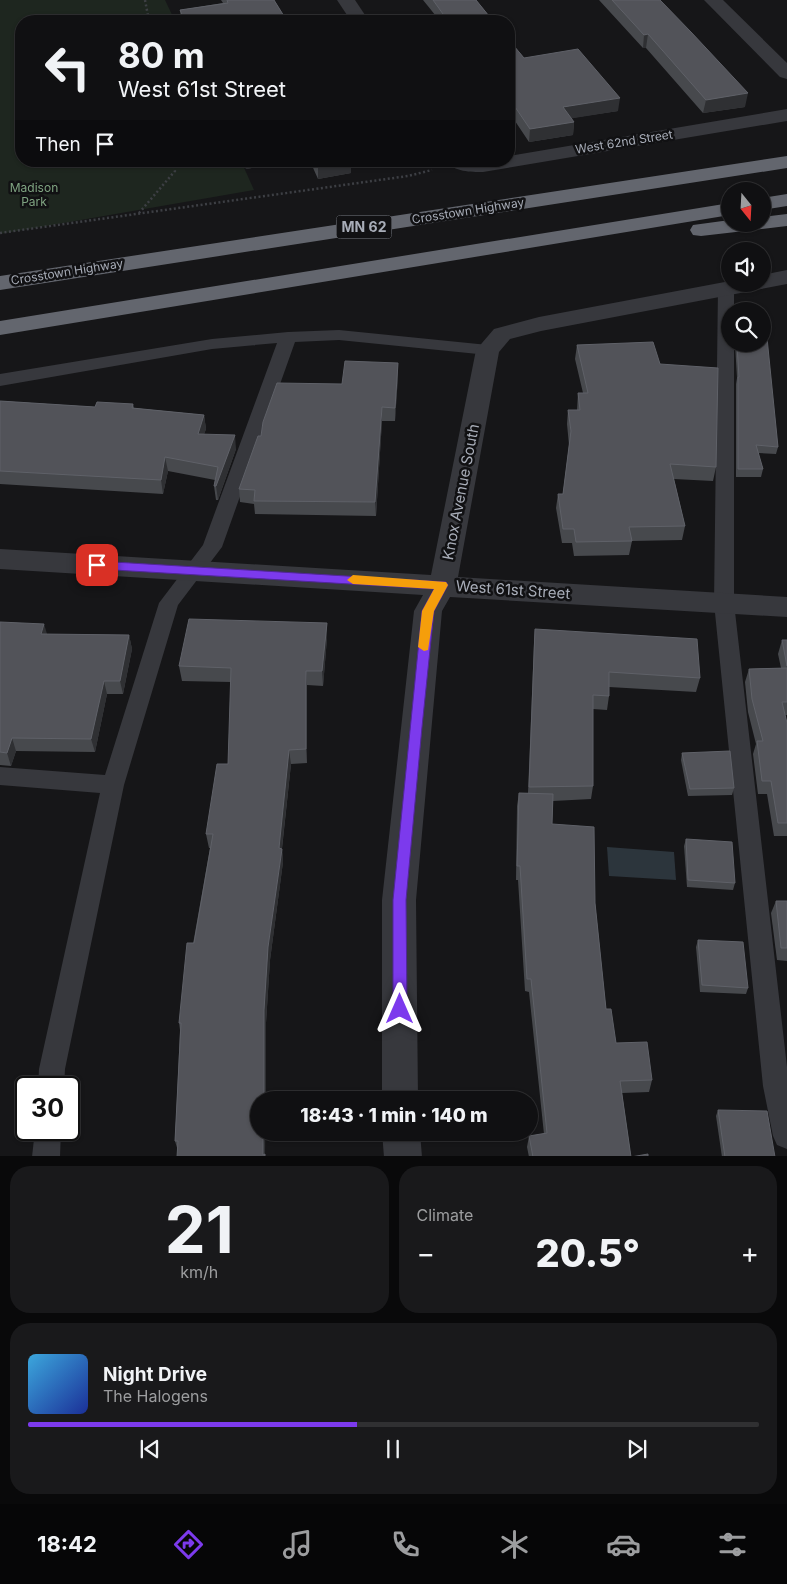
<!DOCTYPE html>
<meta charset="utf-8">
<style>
:root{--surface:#101012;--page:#19191b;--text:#f1f3f6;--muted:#9c9d9f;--line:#303032;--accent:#7c3aed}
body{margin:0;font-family:Inter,sans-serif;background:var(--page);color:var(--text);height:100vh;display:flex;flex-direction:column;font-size:19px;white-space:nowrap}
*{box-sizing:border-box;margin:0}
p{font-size:16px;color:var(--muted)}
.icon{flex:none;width:28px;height:28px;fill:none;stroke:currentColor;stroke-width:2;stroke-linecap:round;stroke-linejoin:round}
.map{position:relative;height:1156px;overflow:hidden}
.drawer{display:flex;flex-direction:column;gap:10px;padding:10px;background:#09090a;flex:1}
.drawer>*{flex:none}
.guide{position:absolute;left:15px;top:15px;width:500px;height:152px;border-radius:20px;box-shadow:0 1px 4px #0004,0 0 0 1px var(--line);background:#101012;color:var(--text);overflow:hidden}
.needle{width:32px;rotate:162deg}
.tools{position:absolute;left:721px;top:182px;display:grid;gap:10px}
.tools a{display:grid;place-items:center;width:50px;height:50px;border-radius:50%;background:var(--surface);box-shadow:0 1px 4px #0004,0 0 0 1px var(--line);font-size:25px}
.speed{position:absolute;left:15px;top:1076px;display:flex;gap:10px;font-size:25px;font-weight:700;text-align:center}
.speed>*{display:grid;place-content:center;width:65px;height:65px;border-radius:50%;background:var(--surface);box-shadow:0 1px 4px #0004,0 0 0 1px var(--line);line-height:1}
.speed .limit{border:2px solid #111;border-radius:8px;background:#fff;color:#111}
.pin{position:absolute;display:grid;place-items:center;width:42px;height:42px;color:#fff;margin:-21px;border-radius:10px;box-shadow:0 2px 8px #0006}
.me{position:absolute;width:55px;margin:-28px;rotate:0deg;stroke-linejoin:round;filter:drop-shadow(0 0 4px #0008)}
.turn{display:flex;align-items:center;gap:18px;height:105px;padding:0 20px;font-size:22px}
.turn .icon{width:65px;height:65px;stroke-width:2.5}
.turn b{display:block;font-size:35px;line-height:42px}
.then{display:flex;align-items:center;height:48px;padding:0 20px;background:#0003;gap:10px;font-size:19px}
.big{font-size:38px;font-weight:800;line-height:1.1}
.drawer .card{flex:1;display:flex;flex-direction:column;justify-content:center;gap:8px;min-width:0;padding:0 18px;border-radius:20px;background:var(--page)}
.drawer .dial{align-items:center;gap:0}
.dial b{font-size:65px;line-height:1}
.song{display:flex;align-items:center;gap:15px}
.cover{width:60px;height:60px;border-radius:8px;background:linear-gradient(135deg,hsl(200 70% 55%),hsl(230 70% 35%))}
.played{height:5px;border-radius:2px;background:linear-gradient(90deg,var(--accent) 45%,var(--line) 45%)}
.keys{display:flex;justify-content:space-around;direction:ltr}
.heat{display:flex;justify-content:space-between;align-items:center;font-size:28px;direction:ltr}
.drawer .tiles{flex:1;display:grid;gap:10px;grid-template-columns:1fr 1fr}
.card:last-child{grid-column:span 2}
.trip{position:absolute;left:250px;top:1091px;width:288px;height:50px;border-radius:25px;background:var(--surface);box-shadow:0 1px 4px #0004,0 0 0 1px var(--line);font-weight:800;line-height:50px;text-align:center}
.dock{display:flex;height:80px;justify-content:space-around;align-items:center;background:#060607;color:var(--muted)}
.dock .icon{width:35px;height:35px}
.dock .selected{color:var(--accent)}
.dock b{font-size:22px;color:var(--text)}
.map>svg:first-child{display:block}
.green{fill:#1e261f}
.water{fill:#2c353c}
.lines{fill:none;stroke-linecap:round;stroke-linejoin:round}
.path{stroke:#3d3f44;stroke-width:2.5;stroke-dasharray:2 2.5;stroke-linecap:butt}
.service{fill:#37383d;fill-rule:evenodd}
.minor{fill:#37383d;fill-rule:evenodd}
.motorway{fill:#63666e;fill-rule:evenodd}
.wall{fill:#47494d}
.shaded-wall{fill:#2f3033}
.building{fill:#525359;stroke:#5f6168}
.route{fill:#7c3aed;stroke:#51269a}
.slow{fill:#f59e0b}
.labels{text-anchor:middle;stroke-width:5;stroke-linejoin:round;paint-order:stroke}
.far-street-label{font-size:12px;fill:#a8adb8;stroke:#111113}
.far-park-label{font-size:12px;fill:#7fa381;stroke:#111113}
.shield{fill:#111113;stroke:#7b7e86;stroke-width:1}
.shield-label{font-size:14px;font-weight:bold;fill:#a8adb8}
.street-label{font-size:15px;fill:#a8adb8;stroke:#111113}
</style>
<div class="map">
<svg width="787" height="1157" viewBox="0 0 787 1157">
<rect width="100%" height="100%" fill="#161618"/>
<polygon class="green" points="0,0 165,0 175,21 21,21 21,161 241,161 254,190 0,234"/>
<polygon class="water" points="607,847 674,852 676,880 609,876"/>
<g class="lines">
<g class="path">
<polyline points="145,0 149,21"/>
<polyline points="139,213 175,171 172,161"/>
<polyline points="0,233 408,176 432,170"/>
</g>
<g class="service">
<polygon points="726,283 732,285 734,288 734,311 730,311 730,344 734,344 734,603 787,1067 787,1149 777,1145 773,1136 763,1086 714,603 718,288 720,285"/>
<polygon points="339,330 488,345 494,346 497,350 494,354 488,355 339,340 295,342 222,547 178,605 124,785 65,1069 64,1088 38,1088 39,1069 100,793 0,785 0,767 105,775 159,603 203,545 277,343 212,349 0,386 0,374 212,339 288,332"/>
<polygon points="35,1130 61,1130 60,1157 32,1157"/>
</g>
<g class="minor">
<polygon points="337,0 355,0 369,21 351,21"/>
<polygon points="704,0 723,0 787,63 787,79 780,77"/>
<path d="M787 109V121L483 172C471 172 454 172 446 161H509V156Z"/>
<polygon points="787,270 787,284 541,331 510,339 499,352 458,577 787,597 787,617 450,597 442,611 416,900 418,1100 382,1100 382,900 414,611 423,595 0,569 0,549 431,575 476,350 494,329 539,317 730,281 730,284 762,284 762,275"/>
<polygon points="382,1132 420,1132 422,1157 384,1157"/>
</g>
<g class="motorway">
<polygon points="787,156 787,168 0,290 0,276"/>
<polygon points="787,194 787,206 762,210 762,198"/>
<polygon points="730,203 730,215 0,335 0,321"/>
<polygon points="787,214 787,226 701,236 693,235 690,230 693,225 730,220 730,224 762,224 762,217"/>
</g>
</g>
<g class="wall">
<polygon points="221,0 274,0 287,21 181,21 180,10 223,3"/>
<polygon points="423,0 476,0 493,21 440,21"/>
<polygon points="599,0 660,0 745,107 703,113 646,48 643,48"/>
<polygon points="509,40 524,58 618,111 571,118 574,122 573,135 529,142 509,112"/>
<polygon points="243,161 294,161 246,169"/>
<polygon points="310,161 360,161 351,163 351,173 318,179"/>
<polygon points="735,344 762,344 778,447 776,454 758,453 763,469 761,477 736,477 736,384 737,378"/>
<polygon points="577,345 660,364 716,467 713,481 674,479 685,526 682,540 632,541 629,555 574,556 572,543 562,543 556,508 558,494 563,494 569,445 567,424 568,410 577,410 578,393 583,393 575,359"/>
<polygon points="398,363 398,376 395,421 382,421 376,516 255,514 254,504 240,502 239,489 261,436 342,384"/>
<polygon points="0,401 95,407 133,404 134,408 204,415 206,429 204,434 236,449 218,500 216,500 214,486 215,480 168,471 163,494 0,484"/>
<polygon points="0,622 47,634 129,635 132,649 123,694 107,694 95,752 16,751 11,766 0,765"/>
<polygon points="327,623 327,638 323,686 307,685 307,763 291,764 282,849 283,862 270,960 266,1023 265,1157 178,1151 175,1141 180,1030 179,1023 210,848 209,848 206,834 228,764 231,682 182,681 179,666"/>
<polygon points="535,629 700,678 696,692 609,687 609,696 607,710 593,709 593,786 591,799 553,801 552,824 595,903 606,1009 616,1043 652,1080 649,1092 622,1093 631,1157 529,1157 527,1147 529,1136 544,1134 529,992 525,991 518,880 516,880 517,806 519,793 528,793 534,643"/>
<polygon points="782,640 787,640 787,715 785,715 787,723 787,836 774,836 767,794 758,794 753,754 756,744 748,712 745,682 749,669 781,668 778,654"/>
<polygon points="682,753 734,788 732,795 688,796 681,760"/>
<polygon points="686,839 735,883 733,890 687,887 684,846"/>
<polygon points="776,901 787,901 787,961 777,960 771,913"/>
<polygon points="698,940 748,988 746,994 700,992 696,947"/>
<polygon points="718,1110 775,1157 722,1157 716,1116"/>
</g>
<g class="shaded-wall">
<polygon points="648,34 646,48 643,48 644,35"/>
<polygon points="748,93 745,107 703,113 706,100"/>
<polygon points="620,98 618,111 562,120 563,107"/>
<polygon points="574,122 573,135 529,142 530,129"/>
<polygon points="246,161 294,161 246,169"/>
<polygon points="346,161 360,161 351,163 351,173 318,179 318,167"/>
<polygon points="398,363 398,376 395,421 395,408"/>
<polygon points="382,407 382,421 376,516 375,502"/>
<polygon points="204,415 206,429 199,448 198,434"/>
<polygon points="235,435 236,449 218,500 216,486"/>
<polygon points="165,457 168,471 163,494 161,480"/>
<polygon points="327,623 327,638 323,686 322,671"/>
<polygon points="44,624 48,637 41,634"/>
<polygon points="129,635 132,649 123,694 120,681"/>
<polygon points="306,671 307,685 307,763 306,749"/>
<polygon points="104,681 107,694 95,752 91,739"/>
<polygon points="12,738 16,751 11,766 7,753"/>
<polygon points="289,750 291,764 281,856 282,849 283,862 270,960 266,1023 266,1100 264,1100 264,1010 268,947"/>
<polygon points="263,1132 265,1132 265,1157 263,1155"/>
</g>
<g class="building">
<polygon points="227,0 274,0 287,21 185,21 180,10 228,3"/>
<polygon points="433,0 476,0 493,21 448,21"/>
<polygon points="612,0 660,0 691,32 748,93 706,100 648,34 644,35"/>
<polygon points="509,40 524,58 578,49 620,98 563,107 574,122 530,129 509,98"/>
<polygon points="315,161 350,161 318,167"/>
<polygon points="762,328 766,328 778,447 756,445 763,469 738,469 738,377 739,377 737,344 762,344"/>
<polygon points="653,342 660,364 718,368 716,467 670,464 685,526 629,527 632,541 576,542 574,529 563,529 558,494 563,494 571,431 568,410 580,410 578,393 588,393 577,345"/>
<polygon points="345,361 398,363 395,408 382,407 375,502 254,501 255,490 239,489 258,436 261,436 263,422 277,383 342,384"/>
<polygon points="0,401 95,407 97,402 133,404 132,408 204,415 198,434 235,435 216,486 214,486 218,467 165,457 161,480 0,471"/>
<polygon points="189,619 327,623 322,671 306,671 306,749 289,750 279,848 282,849 268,947 264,1010 264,1100 259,1100 259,1132 263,1132 263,1155 265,1154 265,1157 177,1157 178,1141 175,1141 181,1023 179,1023 187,943 194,943 213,834 206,834 217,764 228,764 231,668 179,666"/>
<polygon points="0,622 44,624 41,634 129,635 120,681 104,681 91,739 12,738 7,753 0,752"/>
<polygon points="535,629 697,639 700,678 609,672 609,696 593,695 593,786 529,787"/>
<polygon points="782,640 787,640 787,666"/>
<polygon points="787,668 787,702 782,702 787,723 787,823 778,823 771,781 762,781 757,741 763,741 752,699 749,669"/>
<polygon points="730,751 734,788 690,789 682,753"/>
<polygon points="519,793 553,794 552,824 594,827 595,903 606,1009 611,1009 616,1043 647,1042 652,1080 620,1081 631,1157 533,1157 529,1136 547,1133 531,979 527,979 520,866 517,866"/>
<polygon points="686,839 732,842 735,883 688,880"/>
<polygon points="776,901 787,901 787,948 781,948"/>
<polygon points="698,940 743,942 748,988 702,985"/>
<polygon points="718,1110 767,1111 775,1157 725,1157"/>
<polygon points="648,1154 648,1157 631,1157"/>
</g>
<polygon class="route" points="97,561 446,582 448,585 434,611 422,727 406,900 407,1009 405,1014 400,1016 395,1014 393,1009 393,900 422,611 434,589 97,569 91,565"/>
<polygon class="slow" points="353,575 446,582 448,585 434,611 428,650 424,651 418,647 422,611 434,589 353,584 347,580"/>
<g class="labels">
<g class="far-street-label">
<text transform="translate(624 142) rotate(-9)" y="4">West 62nd Street</text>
<text transform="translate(468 211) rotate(-9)" y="4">Crosstown Highway</text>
<text transform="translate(67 272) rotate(-9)" y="4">Crosstown Highway</text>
</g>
<g class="far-park-label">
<text x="34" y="192">Madison<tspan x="34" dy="14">Park</tspan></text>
</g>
<rect class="shield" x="336.5" y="215.5" width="55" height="23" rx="4"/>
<g class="shield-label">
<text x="364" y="232">MN 62</text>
</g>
<g class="street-label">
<text transform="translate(461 492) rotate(-79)" y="5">Knox Avenue South</text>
<text transform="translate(513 590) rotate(4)" y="5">West 61st Street</text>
</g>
</g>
</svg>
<div class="tools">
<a><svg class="needle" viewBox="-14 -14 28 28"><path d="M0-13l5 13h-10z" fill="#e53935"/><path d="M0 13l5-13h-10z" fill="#9c9d9f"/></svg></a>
<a><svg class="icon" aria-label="sound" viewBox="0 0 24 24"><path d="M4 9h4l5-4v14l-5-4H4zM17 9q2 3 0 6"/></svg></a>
<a><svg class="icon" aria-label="search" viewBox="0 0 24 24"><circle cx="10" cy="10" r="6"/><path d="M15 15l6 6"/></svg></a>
</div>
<div class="speed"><div class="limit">30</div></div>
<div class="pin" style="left:97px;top:565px;background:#d93025"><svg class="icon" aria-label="arrive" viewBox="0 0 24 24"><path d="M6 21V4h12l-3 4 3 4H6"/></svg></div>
<svg class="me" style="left:400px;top:1009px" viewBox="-20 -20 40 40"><path d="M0-17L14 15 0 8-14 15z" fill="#7c3aed" stroke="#fff" stroke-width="4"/></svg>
<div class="trip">18:43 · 1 min · 140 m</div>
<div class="guide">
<div class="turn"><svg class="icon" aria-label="left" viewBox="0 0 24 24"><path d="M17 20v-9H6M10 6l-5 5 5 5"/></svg><div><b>80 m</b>West 61st Street</div></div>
<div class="then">Then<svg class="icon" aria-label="arrive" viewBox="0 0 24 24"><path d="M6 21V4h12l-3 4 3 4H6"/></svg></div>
</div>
</div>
<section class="drawer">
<div class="tiles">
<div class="card dial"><b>21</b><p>km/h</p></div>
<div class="card"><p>Climate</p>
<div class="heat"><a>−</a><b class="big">20.5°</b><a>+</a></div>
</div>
<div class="card">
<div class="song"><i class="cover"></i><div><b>Night Drive</b><p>The Halogens</p></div></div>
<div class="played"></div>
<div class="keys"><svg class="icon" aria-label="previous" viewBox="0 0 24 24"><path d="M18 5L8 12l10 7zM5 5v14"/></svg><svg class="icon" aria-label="pause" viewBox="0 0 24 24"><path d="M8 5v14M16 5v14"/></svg><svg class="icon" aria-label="next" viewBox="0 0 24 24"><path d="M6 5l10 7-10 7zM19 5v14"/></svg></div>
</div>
</div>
</section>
<nav class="dock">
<b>18:42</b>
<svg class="icon selected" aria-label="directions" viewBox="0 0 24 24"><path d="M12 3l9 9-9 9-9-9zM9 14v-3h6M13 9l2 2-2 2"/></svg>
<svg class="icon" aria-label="music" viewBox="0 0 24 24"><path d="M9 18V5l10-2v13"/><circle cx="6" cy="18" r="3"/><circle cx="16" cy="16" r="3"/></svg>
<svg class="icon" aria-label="phone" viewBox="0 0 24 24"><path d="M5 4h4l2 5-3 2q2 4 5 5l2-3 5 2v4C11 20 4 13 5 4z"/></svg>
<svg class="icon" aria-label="climate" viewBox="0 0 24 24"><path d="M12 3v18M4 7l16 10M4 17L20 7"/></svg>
<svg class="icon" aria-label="car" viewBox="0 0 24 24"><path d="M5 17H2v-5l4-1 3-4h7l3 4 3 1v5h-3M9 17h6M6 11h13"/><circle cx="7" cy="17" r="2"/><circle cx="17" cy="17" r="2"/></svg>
<svg class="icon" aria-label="filters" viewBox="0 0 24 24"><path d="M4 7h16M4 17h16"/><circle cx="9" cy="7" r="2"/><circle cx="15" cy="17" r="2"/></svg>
</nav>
